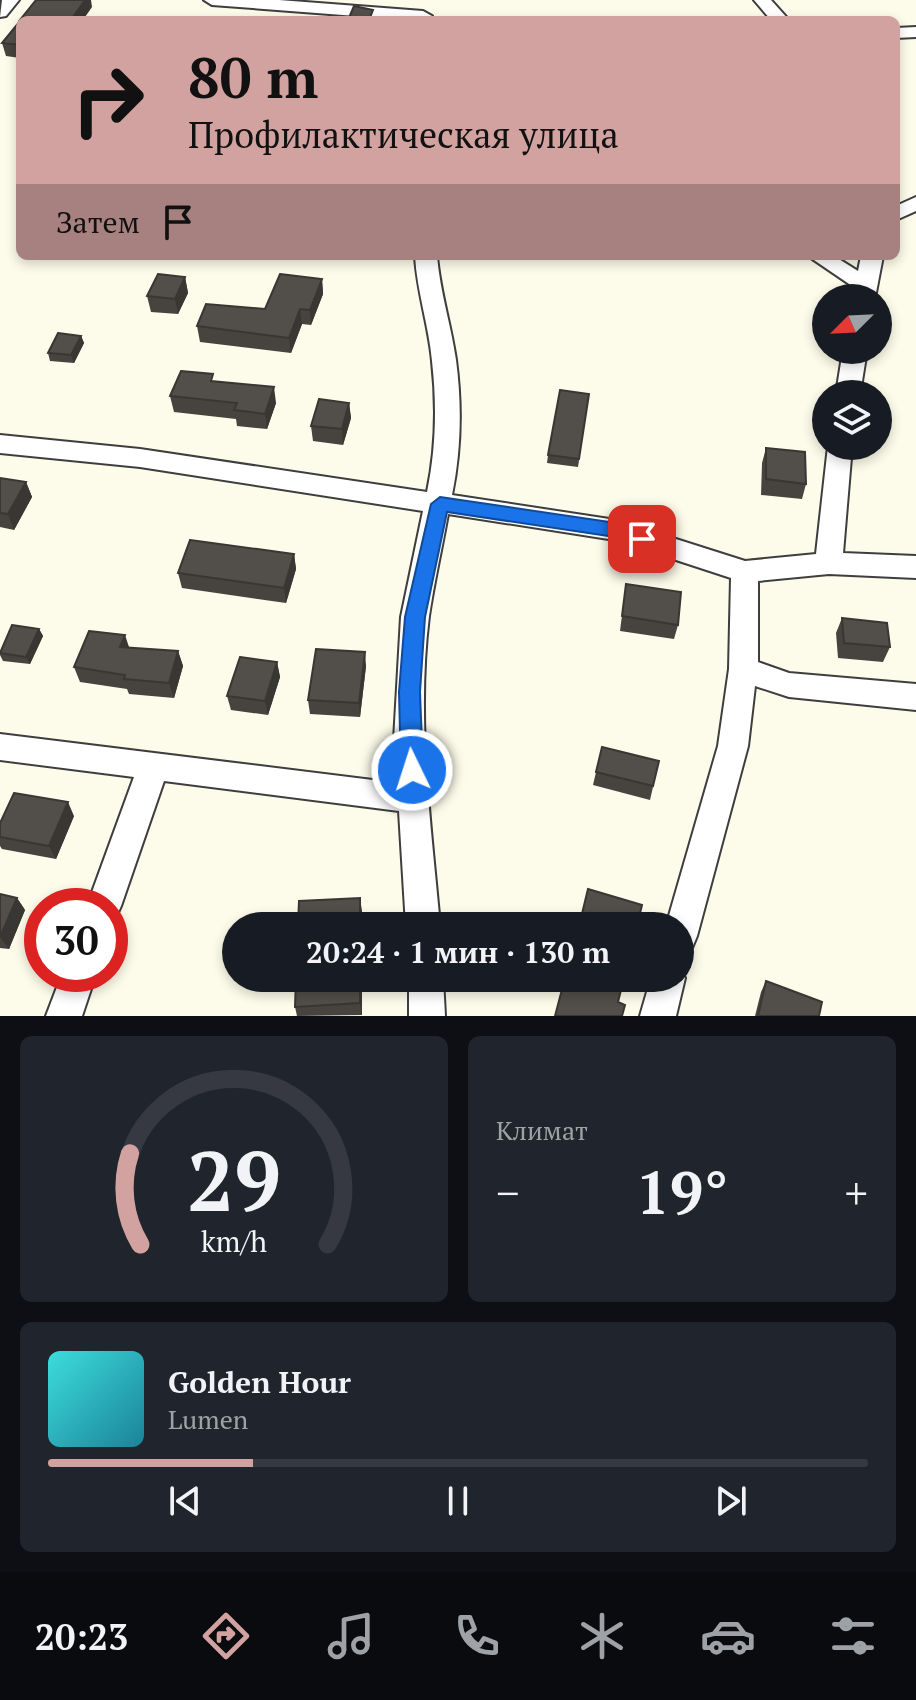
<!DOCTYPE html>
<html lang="ru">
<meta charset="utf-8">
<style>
:root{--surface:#171b24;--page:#20242c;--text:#f1f3f6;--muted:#9ea1a6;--line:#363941;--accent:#d1a29f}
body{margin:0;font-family:"PT Serif",serif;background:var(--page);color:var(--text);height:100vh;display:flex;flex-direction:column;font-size:30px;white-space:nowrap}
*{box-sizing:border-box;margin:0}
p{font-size:26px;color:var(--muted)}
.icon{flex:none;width:44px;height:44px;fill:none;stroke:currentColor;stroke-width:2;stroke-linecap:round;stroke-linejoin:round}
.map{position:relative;height:1016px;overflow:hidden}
.panel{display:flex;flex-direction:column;gap:20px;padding:20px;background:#0d0f14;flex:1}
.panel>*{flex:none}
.banner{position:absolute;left:16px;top:16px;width:884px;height:244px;border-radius:12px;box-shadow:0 4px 12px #0003;background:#d1a29f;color:#111;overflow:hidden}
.needle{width:52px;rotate:246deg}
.controls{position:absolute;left:812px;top:284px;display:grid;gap:16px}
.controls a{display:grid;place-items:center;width:80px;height:80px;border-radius:50%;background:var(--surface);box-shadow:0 4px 12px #0003;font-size:40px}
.speed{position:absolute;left:24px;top:888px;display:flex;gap:16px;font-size:40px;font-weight:700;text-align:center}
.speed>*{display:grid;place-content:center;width:104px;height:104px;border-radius:50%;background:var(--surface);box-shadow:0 4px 12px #0003;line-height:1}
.speed .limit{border:12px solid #d22;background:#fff;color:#111}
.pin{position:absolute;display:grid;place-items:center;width:68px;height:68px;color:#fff;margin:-34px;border-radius:16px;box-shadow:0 4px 12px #0006}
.me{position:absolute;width:88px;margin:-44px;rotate:356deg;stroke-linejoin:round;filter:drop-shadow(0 0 6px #0008)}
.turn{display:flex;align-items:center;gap:28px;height:168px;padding:0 40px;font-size:36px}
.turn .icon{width:104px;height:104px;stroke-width:2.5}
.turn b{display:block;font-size:56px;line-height:68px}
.then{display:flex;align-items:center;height:76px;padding:0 40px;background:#0003;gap:16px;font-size:30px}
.big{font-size:60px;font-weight:700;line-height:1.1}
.panel .card{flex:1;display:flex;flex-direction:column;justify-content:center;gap:12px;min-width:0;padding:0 28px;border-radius:12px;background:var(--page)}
.panel .dial{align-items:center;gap:0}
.dial svg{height:208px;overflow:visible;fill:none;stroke:var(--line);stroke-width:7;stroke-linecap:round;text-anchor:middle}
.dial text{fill:var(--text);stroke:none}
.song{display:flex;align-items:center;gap:24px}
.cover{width:96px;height:96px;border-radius:12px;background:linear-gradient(135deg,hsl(180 70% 55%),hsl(190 70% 35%))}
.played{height:8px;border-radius:4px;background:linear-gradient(90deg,var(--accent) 25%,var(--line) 25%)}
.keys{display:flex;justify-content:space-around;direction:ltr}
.heat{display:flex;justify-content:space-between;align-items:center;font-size:44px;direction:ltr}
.panel .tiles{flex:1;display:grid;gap:20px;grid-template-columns:1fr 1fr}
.card:last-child{grid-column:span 2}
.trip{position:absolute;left:222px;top:912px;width:472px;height:80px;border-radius:40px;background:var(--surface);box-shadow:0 4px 12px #0003;font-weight:700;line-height:80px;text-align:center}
.menu{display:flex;height:128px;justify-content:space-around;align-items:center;background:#090b0e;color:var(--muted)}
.menu .icon{width:56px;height:56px}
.menu .active{color:var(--accent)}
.menu b{font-size:36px;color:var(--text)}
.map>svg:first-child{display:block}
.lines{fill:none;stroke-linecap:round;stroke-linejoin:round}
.minor-casing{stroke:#3e3e3e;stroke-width:4}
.minor{fill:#fff;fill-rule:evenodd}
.wall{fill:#47433f}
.shaded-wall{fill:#393733}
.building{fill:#524e49;stroke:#393733;stroke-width:2}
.route{fill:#1a73e8;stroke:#114b97;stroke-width:2}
</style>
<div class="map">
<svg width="916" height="1016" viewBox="0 0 916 1016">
<rect width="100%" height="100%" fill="#fdfceb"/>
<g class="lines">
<defs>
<g id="minor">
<polygon points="2,0 19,0 6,16 0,17"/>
<polygon points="204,0 279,0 423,11 432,16 428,20 408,20 212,5"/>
<polygon points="754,0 771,0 789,20 771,20"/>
<polygon points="916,27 916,37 896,38 896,28"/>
<polygon points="916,197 916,211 896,220 896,206"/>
<path d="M415 256H437C440 292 451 325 456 360 462 405 461 451 452 495L616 520 745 561 816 554 828 446H852L843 553 916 556V578L829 574 758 581V662L789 673 916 684V710L789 697 755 686 748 746 697 936 692 948 680 952V926H666L718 746 729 669 731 578 615 540 448 514C442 548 434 582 429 616 416 720 431 823 440 926H406L399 811 164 781 121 906 116 917 110 920V906H87L134 777 0 760V734L397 783 394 740 401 617 423 511 140 467 0 453V435L140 449 427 492C436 449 437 405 432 361 429 326 417 292 415 256Z"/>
<polygon points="808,256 834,256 858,271 861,256 883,256 875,298 853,298 855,288"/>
<polygon points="843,350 867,350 860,394 836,394"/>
<polygon points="680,966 685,978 676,1016 640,1016 651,978 680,978"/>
<polygon points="62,974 96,974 82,1016 46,1016"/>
<polygon points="409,978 443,978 445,1016 409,1016"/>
</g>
</defs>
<use href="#minor" class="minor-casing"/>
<use href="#minor" class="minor"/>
</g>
<g class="wall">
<polygon points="20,21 20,58 6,56 2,43"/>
<polygon points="185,277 188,293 178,314 151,312 147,296"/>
<polygon points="322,279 323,294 311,325 302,324 291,353 200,342 197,326 265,309"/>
<polygon points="81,336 84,343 74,363 50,361 48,353"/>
<polygon points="215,381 276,403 267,429 237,426 236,419 174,412 170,396"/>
<polygon points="589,394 578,467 547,463 548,455"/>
<polygon points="349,403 351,418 343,445 313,441 311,426"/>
<polygon points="766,448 806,484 802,499 761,495 762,463"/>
<polygon points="0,478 26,482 32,497 14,530 0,527"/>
<polygon points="294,554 296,569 286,603 182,588 178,573"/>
<polygon points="626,584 678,625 674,639 620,631"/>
<polygon points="842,618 890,647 883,662 838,658 836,633"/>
<polygon points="39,629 43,636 30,664 3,661 0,655 0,651"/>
<polygon points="129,648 178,651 183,666 174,698 129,694 127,689 80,682 74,667"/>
<polygon points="277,662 280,677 268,715 231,710 227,696"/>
<polygon points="366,666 360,717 310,714 308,700"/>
<polygon points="659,761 650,800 593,785 596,772"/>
<polygon points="74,816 56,859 2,849 0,846 0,823"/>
<polygon points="0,894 17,898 25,910 9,949 0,948"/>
<polygon points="296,978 362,978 362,1015 297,1016 295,1007"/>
<polygon points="766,981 819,1016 755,1016 761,992"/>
</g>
<g class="shaded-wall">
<polygon points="85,0 91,0 92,7 83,20 71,20"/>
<polygon points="185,277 188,293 178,314 175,299"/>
<polygon points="322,279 323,294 311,325 310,310"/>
<polygon points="300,309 302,324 291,353 289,338"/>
<polygon points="81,336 84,343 74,363 71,355"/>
<polygon points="274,387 276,403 267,429 265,414"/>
<polygon points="349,403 351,418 343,445 342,429"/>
<polygon points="26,482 32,497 14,530 8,514"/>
<polygon points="294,554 296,569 286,603 284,588"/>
<polygon points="39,629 43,636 30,664 26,657"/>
<polygon points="125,635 130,650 120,647"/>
<polygon points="178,651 183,666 174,698 169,683"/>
<polygon points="365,652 366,666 360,717 359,703"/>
<polygon points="277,662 280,677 268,715 265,701"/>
<polygon points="68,802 74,816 56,859 49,846"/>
<polygon points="17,898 25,910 9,949 0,937"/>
<polygon points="360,898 362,911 362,926 360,926"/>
<polygon points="360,978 362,978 362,1015 360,1003"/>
</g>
<g class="building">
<polygon points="36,0 85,0 71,20 20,20"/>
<polygon points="354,6 373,10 369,20 348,20"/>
<polygon points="20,21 20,45 2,43"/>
<polygon points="158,274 185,277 175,299 147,296"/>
<polygon points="280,274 322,279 310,310 300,309 289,338 197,326 206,304 265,309"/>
<polygon points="58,333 81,336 71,355 48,353"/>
<polygon points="181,371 213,374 211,381 274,387 265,414 234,410 237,403 170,396"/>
<polygon points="560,390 589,394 579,459 548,455"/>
<polygon points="319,399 349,403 342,429 311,426"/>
<polygon points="766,448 805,452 806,484 766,479"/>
<polygon points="0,478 26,482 8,514 0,513"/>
<polygon points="190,540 294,554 284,588 178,573"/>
<polygon points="626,584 681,592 678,625 622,616"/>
<polygon points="842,618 887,623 890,647 844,643"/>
<polygon points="12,625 39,629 26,657 0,653"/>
<polygon points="89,631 125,635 120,647 178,651 169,683 124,679 125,675 74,667"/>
<polygon points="316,649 365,652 359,703 308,700"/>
<polygon points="240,657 277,662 265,701 227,696"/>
<polygon points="602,747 659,761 653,786 596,772"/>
<polygon points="14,793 68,802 49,846 0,837 0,823"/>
<polygon points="588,889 642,905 637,926 579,926"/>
<polygon points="0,894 17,898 0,937"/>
<polygon points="360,898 360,926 298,926 299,901"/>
<polygon points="296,978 360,978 360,1003 295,1007"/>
<polygon points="565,978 624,978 618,1002 625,1005 622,1016 555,1016"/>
<polygon points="766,981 822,1002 819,1016 758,1016"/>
</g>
<polygon class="route" points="440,497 616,523 648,534 651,539 642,546 615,537 447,512 425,617 420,692 423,770 420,776 412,779 404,776 401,770 399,692 405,617 431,504"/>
</svg>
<div class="controls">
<a><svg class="needle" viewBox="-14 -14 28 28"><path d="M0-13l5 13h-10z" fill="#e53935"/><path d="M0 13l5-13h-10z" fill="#9ea1a6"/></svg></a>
<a><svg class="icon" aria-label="layers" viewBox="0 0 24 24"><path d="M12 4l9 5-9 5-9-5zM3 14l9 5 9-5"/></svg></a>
</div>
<div class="speed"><div class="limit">30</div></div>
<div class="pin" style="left:642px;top:539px;background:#d93025"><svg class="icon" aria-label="arrive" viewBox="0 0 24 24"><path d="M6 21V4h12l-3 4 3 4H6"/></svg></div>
<svg class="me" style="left:412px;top:770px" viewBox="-20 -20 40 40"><circle r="17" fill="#1a73e8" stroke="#fff" stroke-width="3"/><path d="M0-11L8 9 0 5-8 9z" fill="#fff"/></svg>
<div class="trip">20:24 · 1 мин · 130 m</div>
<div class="banner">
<div class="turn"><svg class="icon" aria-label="right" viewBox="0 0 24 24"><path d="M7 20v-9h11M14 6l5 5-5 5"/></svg><div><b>80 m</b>Профилактическая улица</div></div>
<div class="then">Затем<svg class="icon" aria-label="arrive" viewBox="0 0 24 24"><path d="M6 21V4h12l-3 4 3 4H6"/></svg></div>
</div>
</div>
<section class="panel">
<div class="tiles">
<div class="card dial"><svg viewBox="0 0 100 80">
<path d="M14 69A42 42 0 1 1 86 69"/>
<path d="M14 69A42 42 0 0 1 10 34" stroke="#d1a29f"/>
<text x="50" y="56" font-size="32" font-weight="700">29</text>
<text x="50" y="72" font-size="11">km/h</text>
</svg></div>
<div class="card"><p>Климат</p>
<div class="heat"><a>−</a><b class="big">19°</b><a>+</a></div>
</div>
<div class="card">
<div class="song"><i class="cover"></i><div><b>Golden Hour</b><p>Lumen</p></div></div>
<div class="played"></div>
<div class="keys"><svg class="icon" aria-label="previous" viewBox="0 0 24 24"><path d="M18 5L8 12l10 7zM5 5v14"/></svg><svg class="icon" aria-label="pause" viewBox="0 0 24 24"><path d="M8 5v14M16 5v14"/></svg><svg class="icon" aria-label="next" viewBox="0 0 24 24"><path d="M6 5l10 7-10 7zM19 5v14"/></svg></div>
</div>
</div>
</section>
<nav class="menu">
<b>20:23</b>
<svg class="icon active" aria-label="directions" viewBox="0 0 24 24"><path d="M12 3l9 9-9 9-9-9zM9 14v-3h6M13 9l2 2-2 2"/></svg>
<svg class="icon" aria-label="music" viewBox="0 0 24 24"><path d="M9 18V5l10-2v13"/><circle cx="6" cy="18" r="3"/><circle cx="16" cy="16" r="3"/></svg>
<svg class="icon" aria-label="phone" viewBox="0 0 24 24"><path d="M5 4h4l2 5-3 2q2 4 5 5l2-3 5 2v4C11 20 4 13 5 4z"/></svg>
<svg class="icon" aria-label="climate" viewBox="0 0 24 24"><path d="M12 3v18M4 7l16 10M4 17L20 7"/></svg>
<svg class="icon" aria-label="car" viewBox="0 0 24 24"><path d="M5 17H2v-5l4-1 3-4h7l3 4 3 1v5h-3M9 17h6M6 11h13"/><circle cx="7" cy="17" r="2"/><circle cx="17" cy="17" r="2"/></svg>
<svg class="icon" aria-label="filters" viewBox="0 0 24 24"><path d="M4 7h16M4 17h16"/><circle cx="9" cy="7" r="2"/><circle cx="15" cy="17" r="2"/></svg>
</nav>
